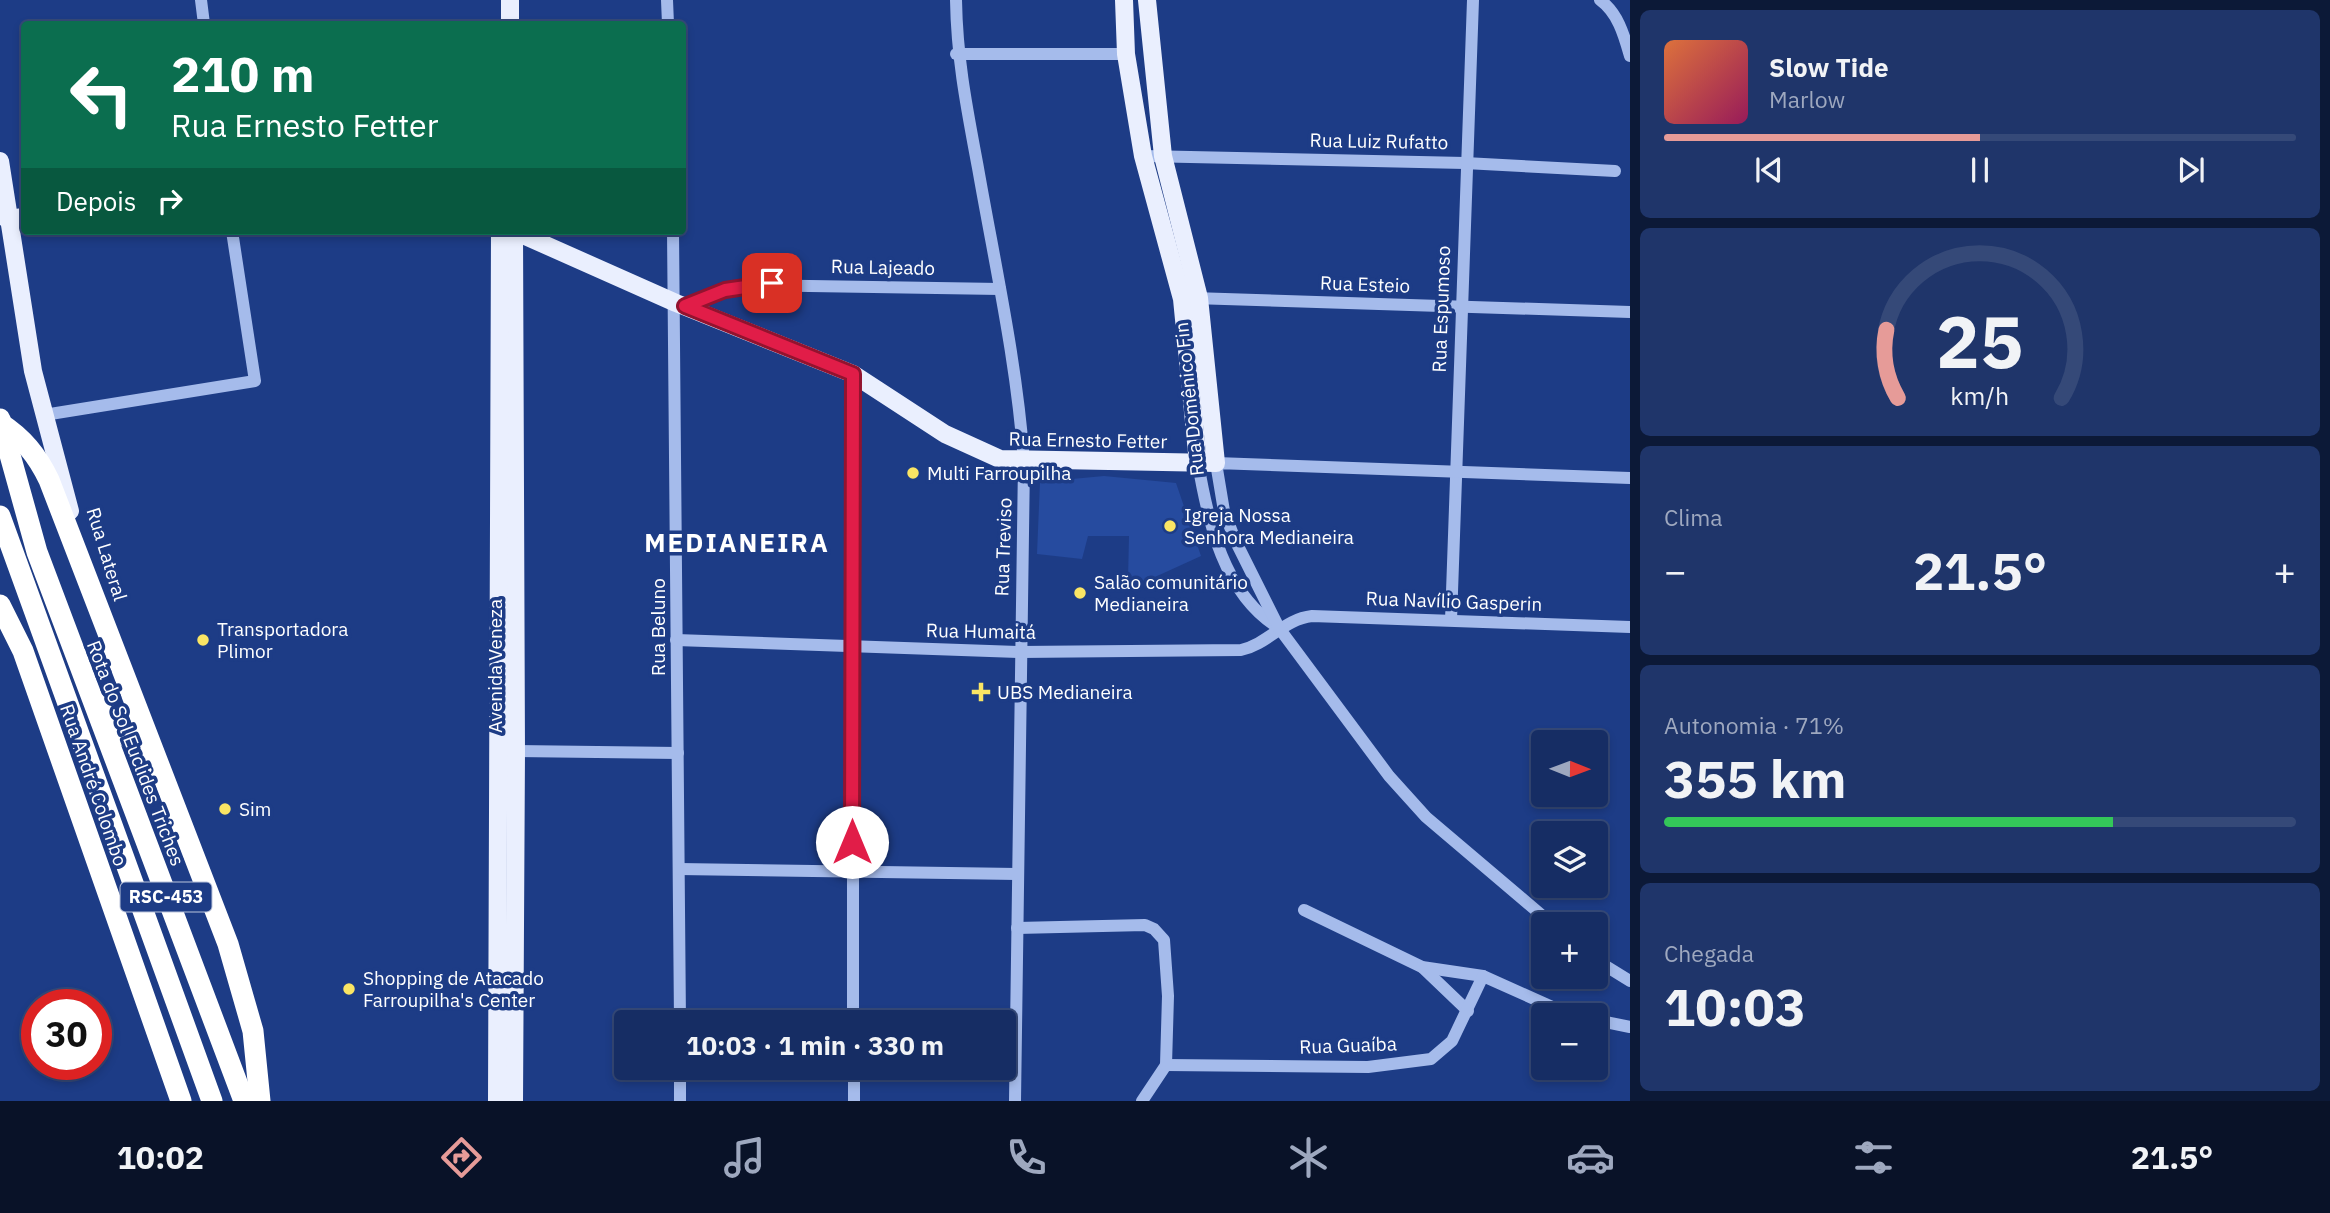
<!DOCTYPE html>
<html lang="pt">
<meta charset="utf-8">
<style>
:root{--surface:#162d64;--page:#1f356a;--text:#f1f3f6;--muted:#9ea8bf;--line:#354978;--accent:#e69b98}
body{margin:0;font-family:"IBM Plex Sans",sans-serif;background:var(--page);color:var(--text);height:100vh;display:flex;flex-direction:column;font-size:26px;white-space:nowrap}
*{box-sizing:border-box;margin:0}
p{font-size:23px;color:var(--muted)}
.icon{flex:none;width:38px;height:38px;fill:none;stroke:currentColor;stroke-width:2;stroke-linecap:round;stroke-linejoin:round}
.map{position:relative;flex:1;overflow:hidden}
.drawer{display:flex;flex-direction:column;gap:10px;padding:10px;background:#0c1937;width:700px}
.drawer>*{flex:none}
.hud{position:absolute;left:21px;top:21px;width:665px;height:214px;border-radius:7px;box-shadow:0 4px 10px #0003,0 0 0 2px var(--line);background:#0b6e4f;color:#fff;overflow:hidden}
.needle{width:46px;rotate:91deg}
.buttons{position:absolute;left:1531px;top:730px;display:grid;gap:14px}
.buttons a{display:grid;place-items:center;width:77px;height:77px;border-radius:7px;background:var(--surface);box-shadow:0 4px 10px #0003,0 0 0 2px var(--line);font-size:35px}
.speed{position:absolute;left:21px;top:989px;display:flex;gap:14px;font-size:35px;font-weight:700;text-align:center}
.speed>*{display:grid;place-content:center;width:91px;height:91px;border-radius:50%;background:var(--surface);box-shadow:0 4px 10px #0003,0 0 0 2px var(--line);line-height:1}
.speed .limit{border:10px solid #d22;background:#fff;color:#111}
.pin{position:absolute;display:grid;place-items:center;width:60px;height:60px;color:#fff;margin:-30px;border-radius:14px;box-shadow:0 4px 10px #0006}
.me{position:absolute;width:77px;margin:-38px;rotate:0deg;stroke-linejoin:round;filter:drop-shadow(0 0 5px #0008)}
.turn{display:flex;align-items:center;gap:24px;height:147px;padding:0 35px;font-size:32px}
.turn .icon{width:91px;height:91px;stroke-width:2.5}
.turn b{display:block;font-size:49px;line-height:60px}
.then{display:flex;align-items:center;height:66px;padding:0 35px;background:#0003;gap:14px;font-size:26px}
.big{font-size:52px;font-weight:700;line-height:1.1}
.drawer .widget{flex:1;display:flex;flex-direction:column;justify-content:center;gap:10px;min-width:0;padding:0 24px;border-radius:10px;background:var(--page)}
.drawer .dial{align-items:center;gap:0}
.dial svg{height:182px;overflow:visible;fill:none;stroke:var(--line);stroke-width:7;stroke-linecap:round;text-anchor:middle}
.dial text{fill:var(--text);stroke:none}
.song{display:flex;align-items:center;gap:21px}
.cover{width:84px;height:84px;border-radius:10px;background:linear-gradient(135deg,hsl(20 70% 55%),hsl(330 70% 35%))}
.played{height:7px;border-radius:4px;background:linear-gradient(90deg,var(--accent) 50%,var(--line) 50%)}
.keys{display:flex;justify-content:space-around;direction:ltr}
.heat{display:flex;justify-content:space-between;align-items:center;font-size:38px;direction:ltr}
.charge{height:10px;border-radius:5px;background:linear-gradient(90deg,#34c759 71%,var(--line) 0)}
.trip{position:absolute;left:614px;top:1010px;width:402px;height:70px;border-radius:7px;background:var(--surface);box-shadow:0 4px 10px #0003,0 0 0 2px var(--line);font-weight:700;line-height:70px;text-align:center}
.tab-bar{display:flex;height:112px;justify-content:space-around;align-items:center;background:#091228;color:var(--muted)}
.tab-bar .icon{width:49px;height:49px}
.tab-bar .active{color:var(--accent)}
.tab-bar b{font-size:32px;color:var(--text)}
main{display:flex;flex:1;min-height:0}
.map>svg:first-child{display:block}
.green{fill:#264b9f}
.lines{fill:none;stroke-linecap:round;stroke-linejoin:round}
.minor{stroke:#a5bbeb;stroke-width:12}
.major{stroke:#eaeffe;stroke-width:18}
.highway{stroke:#fff;stroke-width:21}
.route-casing{stroke:#92132f;stroke-width:18}
.route{stroke:#e11d48;stroke-width:12}
.poi-dot{fill:#fae564;stroke:#1d3c86;stroke-width:2.5}
.labels{text-anchor:middle;stroke-width:7;stroke-linejoin:round;paint-order:stroke}
.shield{fill:#1d3c86;stroke:#bbc4db;stroke-width:2}
.shield-label{font-size:18px;font-weight:bold;fill:#fff}
.street-label{font-size:19px;fill:#fff;stroke:#1d3c86}
.poi-label{font-size:19px;fill:#fff;stroke:#1d3c86;text-anchor:start}
.district-label{font-size:26px;font-weight:bold;letter-spacing:2px;fill:#fff;stroke:#1d3c86}
</style>
<main>
<div class="map">
<svg width="1630" height="1101" viewBox="0 0 1630 1101">
<rect width="100%" height="100%" fill="#1d3c86"/>
<polygon class="green" points="1104,476 1176,483 1201,556 1144,582 1128,580 1129,536 1088,536 1082,559 1037,554 1040,482"/>
<g class="lines">
<g class="minor">
<polyline points="201,0 204,24"/>
<polyline points="667,0 668,24"/>
<path d="M956 0C957 60 967 109 978 168 995 265 1017 363 1024 462L1015 1101"/>
<path d="M1600 0C1618 13 1624 35 1630 56"/>
<polyline points="956,54 1126,54"/>
<polyline points="1143,156 1465,163 1615,171"/>
<polyline points="673,231 680,1022"/>
<polyline points="1193,298 1630,312"/>
<polyline points="685,306 746,285 1000,289"/>
<polyline points="44,415 255,381 232,231"/>
<path d="M1198 463C1208 522 1224 595 1279 628"/>
<polyline points="1451,620 1473,0"/>
<path d="M676 640 1019 652 1241 650C1268 644 1284 619 1312 616L1630 627"/>
<polyline points="516,751 678,753"/>
<polyline points="679,869 1017,874"/>
<polyline points="1304,910 1422,967 1483,976 1570,1015"/>
<polyline points="1552,924 1426,817 1389,776 1279,628 1235,540 1224,511 1216,463 1630,478"/>
<polyline points="1017,928 1145,925 1154,929 1164,940 1168,996 1166,1065 1142,1101"/>
<polyline points="1596,960 1630,981"/>
<polyline points="1422,967 1468,1011"/>
<polyline points="1596,1020 1630,1027"/>
<polyline points="853,1022 853,374"/>
<polyline points="1166,1065 1368,1067 1431,1059 1452,1041 1483,976"/>
<polyline points="680,1068 680,1101"/>
<polyline points="854,1068 854,1101"/>
</g>
<g class="major">
<polyline points="510,0 510,24"/>
<polyline points="1124,0 1126,54 1143,156 1182,299 1198,463"/>
<polyline points="0,161 33,371 70,511"/>
<polyline points="7,219 24,217"/>
<polyline points="514,231 676,303 853,374 945,434 1000,459 1216,463 1199,298 1163,156 1147,0"/>
<polyline points="514,231 516,751 514,1101"/>
<polyline points="497,1101 500,231"/>
</g>
<g class="highway">
<polyline points="0,419 37,552 244,1101"/>
<path d="M0 423C23 438 37 455 49 480L228 944 253 1031 260 1101"/>
<polyline points="0,516 212,1101"/>
<polyline points="0,605 23,651 181,1101"/>
<polyline points="98,704 154,766"/>
</g>
</g>
<g class="lines">
<defs>
<polyline id="route" points="772,283 725,290 685,306 853,374 852,842"/>
</defs>
<use href="#route" class="route-casing"/>
<use href="#route" class="route"/>
</g>
<g class="poi-dot">
<circle cx="913" cy="473" r="7"/>
<circle cx="1170" cy="526" r="7"/>
<circle cx="1080" cy="593" r="7"/>
<circle cx="203" cy="640" r="7"/>
<path d="M977.5 681.5h7v7h7v7h-7v7h-7v-7h-7v-7h7z"/>
<circle cx="225" cy="809" r="7"/>
<circle cx="349" cy="989" r="7"/>
</g>
<g class="labels">
<rect class="shield" x="120.5" y="882.5" width="91" height="29" rx="5"/>
<g class="shield-label">
<text x="166" y="903">RSC-453</text>
</g>
<g class="street-label">
<text transform="translate(1379 141) rotate(1)" y="7">Rua Luiz Rufatto</text>
<text transform="translate(883 267) rotate(1)" y="7">Rua Lajeado</text>
<text transform="translate(1365 284) rotate(2)" y="7">Rua Esteio</text>
<text transform="translate(1441 309) rotate(-88)" y="7">Rua Espumoso</text>
<text transform="translate(1189 399) rotate(-96)" y="7">Rua Domênico Fin</text>
<text transform="translate(1088 440) rotate(1)" y="7">Rua Ernesto Fetter</text>
<text transform="translate(1003 547) rotate(-88)" y="7">Rua Treviso</text>
<text transform="translate(107 554) rotate(73)" y="7">Rua Lateral</text>
<text transform="translate(1454 601) rotate(2)" y="7">Rua Navílio Gasperin</text>
<text transform="translate(658 627) rotate(-90)" y="7">Rua Beluno</text>
<text transform="translate(981 631) rotate(1)" y="7">Rua Humaitá</text>
<text transform="translate(495 666) rotate(-90)" y="7">Avenida Veneza</text>
<text transform="translate(136 753) rotate(69)" y="7">Rota do Sol Euclides Triches</text>
<text transform="translate(94 785) rotate(71)" y="7">Rua André Colombo</text>
<text transform="translate(1348 1045) rotate(-2)" y="7">Rua Guaíba</text>
</g>
<g class="poi-label">
<text x="927" y="480">Multi Farroupilha</text>
<text x="1184" y="522">Igreja Nossa<tspan x="1184" dy="22">Senhora Medianeira</tspan></text>
<text x="1094" y="589">Salão comunitário<tspan x="1094" dy="22">Medianeira</tspan></text>
<text x="217" y="636">Transportadora<tspan x="217" dy="22">Plimor</tspan></text>
<text x="997" y="699">UBS Medianeira</text>
<text x="239" y="816">Sim</text>
<text x="363" y="985">Shopping de Atacado<tspan x="363" dy="22">Farroupilha's Center</tspan></text>
</g>
<g class="district-label">
<text x="737" y="552">MEDIANEIRA</text>
</g>
</g>
</svg>
<div class="buttons">
<a><svg class="needle" viewBox="-14 -14 28 28"><path d="M0-13l5 13h-10z" fill="#e53935"/><path d="M0 13l5-13h-10z" fill="#9ea8bf"/></svg></a>
<a><svg class="icon" aria-label="layers" viewBox="0 0 24 24"><path d="M12 4l9 5-9 5-9-5zM3 14l9 5 9-5"/></svg></a>
<a>+</a>
<a>−</a>
</div>
<div class="speed"><div class="limit">30</div></div>
<div class="pin" style="left:772px;top:283px;background:#d93025"><svg class="icon" aria-label="arrive" viewBox="0 0 24 24"><path d="M6 21V4h12l-3 4 3 4H6"/></svg></div>
<svg class="me" style="left:852px;top:842px" viewBox="-20 -20 40 40"><circle r="19" fill="#fff"/><path d="M0-13L10 11 0 6-10 11z" fill="#e11d48"/></svg>
<div class="trip">10:03 · 1 min · 330 m</div>
<div class="hud">
<div class="turn"><svg class="icon" aria-label="left" viewBox="0 0 24 24"><path d="M17 20v-9H6M10 6l-5 5 5 5"/></svg><div><b>210 m</b>Rua Ernesto Fetter</div></div>
<div class="then">Depois<svg class="icon" aria-label="right" viewBox="0 0 24 24"><path d="M7 20v-9h11M14 6l5 5-5 5"/></svg></div>
</div>
</div>
<section class="drawer">
<div class="widget">
<div class="song"><i class="cover"></i><div><b>Slow Tide</b><p>Marlow</p></div></div>
<div class="played"></div>
<div class="keys"><svg class="icon" aria-label="previous" viewBox="0 0 24 24"><path d="M18 5L8 12l10 7zM5 5v14"/></svg><svg class="icon" aria-label="pause" viewBox="0 0 24 24"><path d="M8 5v14M16 5v14"/></svg><svg class="icon" aria-label="next" viewBox="0 0 24 24"><path d="M6 5l10 7-10 7zM19 5v14"/></svg></div>
</div>
<div class="widget dial"><svg viewBox="0 0 100 80">
<path d="M14 69A42 42 0 1 1 86 69"/>
<path d="M14 69A42 42 0 0 1 9 39" stroke="#e69b98"/>
<text x="50" y="56" font-size="32" font-weight="700">25</text>
<text x="50" y="72" font-size="11">km/h</text>
</svg></div>
<div class="widget"><p>Clima</p>
<div class="heat"><a>−</a><b class="big">21.5°</b><a>+</a></div>
</div>
<div class="widget"><p>Autonomia · 71%</p><b class="big">355 km</b><div class="charge"></div></div>
<div class="widget"><p>Chegada</p><b class="big">10:03</b></div>
</section>
</main>
<nav class="tab-bar">
<b>10:02</b>
<svg class="icon active" aria-label="directions" viewBox="0 0 24 24"><path d="M12 3l9 9-9 9-9-9zM9 14v-3h6M13 9l2 2-2 2"/></svg>
<svg class="icon" aria-label="music" viewBox="0 0 24 24"><path d="M9 18V5l10-2v13"/><circle cx="6" cy="18" r="3"/><circle cx="16" cy="16" r="3"/></svg>
<svg class="icon" aria-label="phone" viewBox="0 0 24 24"><path d="M5 4h4l2 5-3 2q2 4 5 5l2-3 5 2v4C11 20 4 13 5 4z"/></svg>
<svg class="icon" aria-label="climate" viewBox="0 0 24 24"><path d="M12 3v18M4 7l16 10M4 17L20 7"/></svg>
<svg class="icon" aria-label="car" viewBox="0 0 24 24"><path d="M5 17H2v-5l4-1 3-4h7l3 4 3 1v5h-3M9 17h6M6 11h13"/><circle cx="7" cy="17" r="2"/><circle cx="17" cy="17" r="2"/></svg>
<svg class="icon" aria-label="filters" viewBox="0 0 24 24"><path d="M4 7h16M4 17h16"/><circle cx="9" cy="7" r="2"/><circle cx="15" cy="17" r="2"/></svg>
<b>21.5°</b>
</nav>
